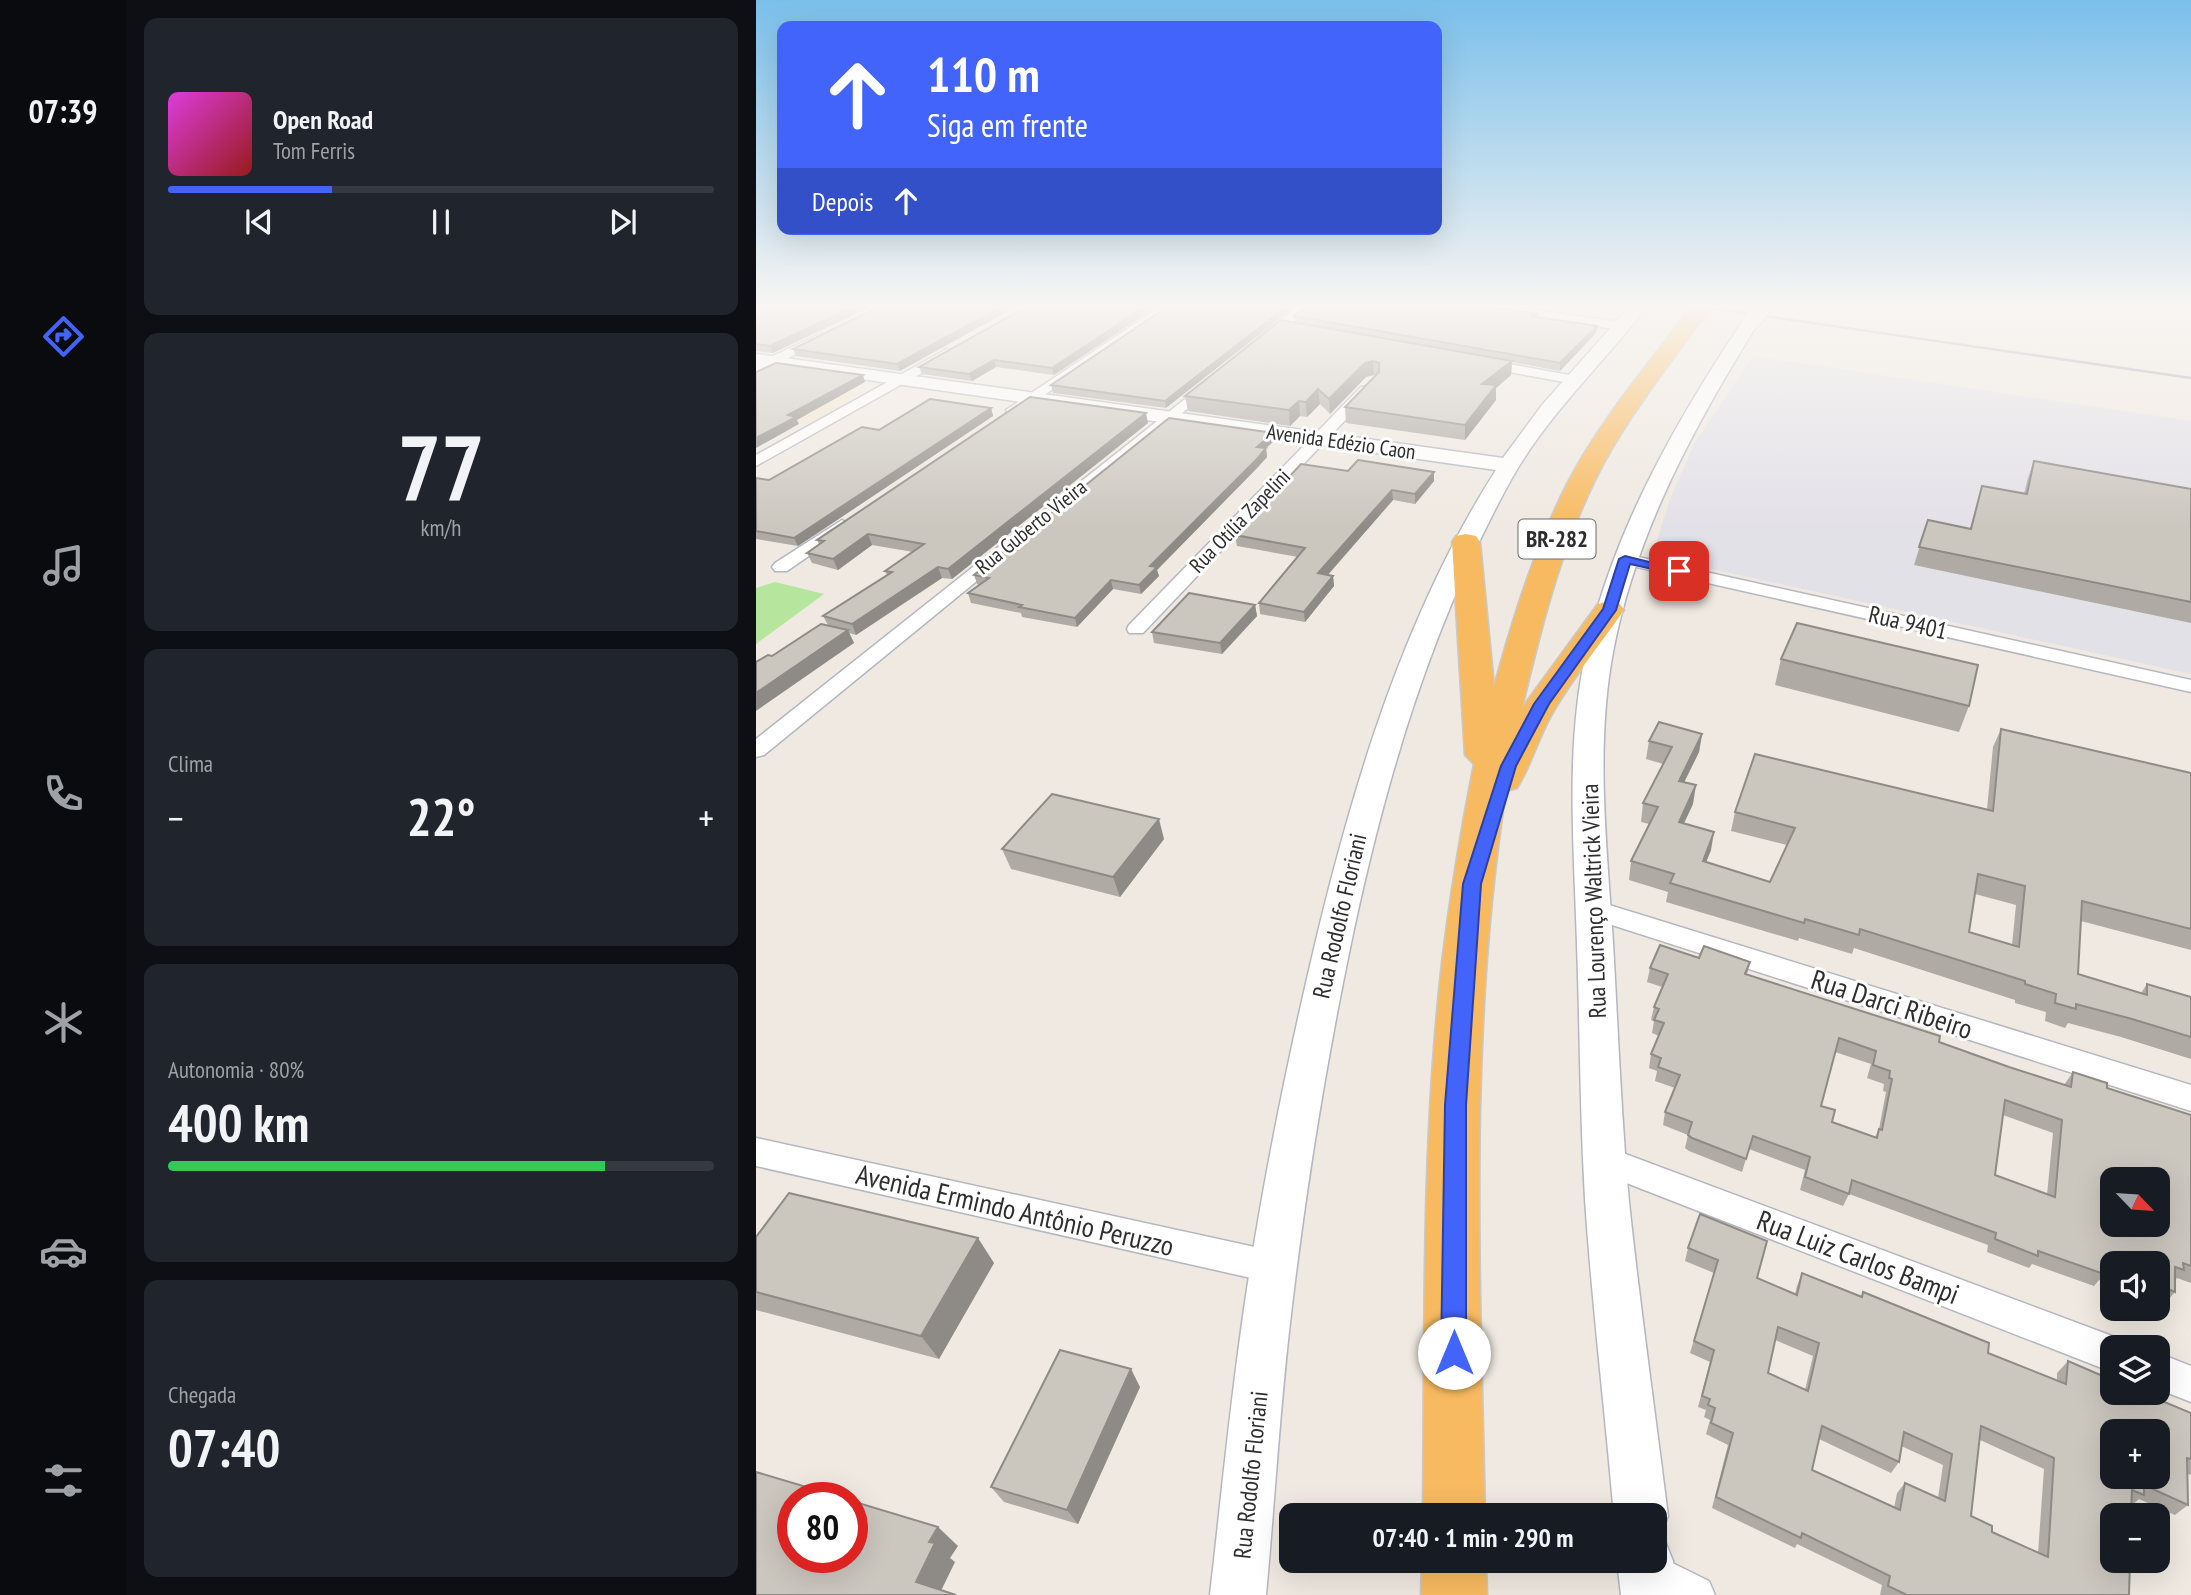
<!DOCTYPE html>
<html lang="pt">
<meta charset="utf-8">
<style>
:root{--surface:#171b24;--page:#20242c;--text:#f1f3f6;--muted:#9ea1a6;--line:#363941;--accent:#4264fb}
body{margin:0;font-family:"PT Sans Narrow",sans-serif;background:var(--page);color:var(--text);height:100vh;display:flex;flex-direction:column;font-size:26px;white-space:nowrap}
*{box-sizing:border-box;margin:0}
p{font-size:23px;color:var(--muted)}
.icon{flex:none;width:38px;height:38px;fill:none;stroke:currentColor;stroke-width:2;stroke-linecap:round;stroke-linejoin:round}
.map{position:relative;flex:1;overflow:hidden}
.details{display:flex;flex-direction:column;gap:18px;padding:18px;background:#0d0f14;width:630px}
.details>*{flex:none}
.guide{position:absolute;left:21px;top:21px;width:665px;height:214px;border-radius:14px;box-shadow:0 7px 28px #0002;background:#4264fb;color:#fff;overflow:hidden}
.needle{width:46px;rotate:115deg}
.fabs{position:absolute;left:1344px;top:1167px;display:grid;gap:14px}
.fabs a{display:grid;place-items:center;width:70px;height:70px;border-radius:14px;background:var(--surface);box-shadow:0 7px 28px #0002;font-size:35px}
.speed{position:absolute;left:21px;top:1482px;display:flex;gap:14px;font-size:35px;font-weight:700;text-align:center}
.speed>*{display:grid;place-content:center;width:91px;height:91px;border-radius:50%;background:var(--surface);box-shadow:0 7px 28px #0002;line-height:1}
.speed .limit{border:10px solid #d22;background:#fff;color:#111}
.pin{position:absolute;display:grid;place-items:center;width:60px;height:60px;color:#fff;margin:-30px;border-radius:14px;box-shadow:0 4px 10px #0006}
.me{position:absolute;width:77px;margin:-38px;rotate:0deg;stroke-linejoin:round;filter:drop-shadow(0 0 5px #0008)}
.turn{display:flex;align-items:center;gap:24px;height:147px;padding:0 35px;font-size:32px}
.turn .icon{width:91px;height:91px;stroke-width:2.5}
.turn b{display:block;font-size:49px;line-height:60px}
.then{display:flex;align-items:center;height:66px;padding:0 35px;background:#0003;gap:14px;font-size:26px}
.big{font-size:52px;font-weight:800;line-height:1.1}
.details .widget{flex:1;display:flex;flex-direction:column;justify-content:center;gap:10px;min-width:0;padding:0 24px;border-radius:14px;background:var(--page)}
.details .dial{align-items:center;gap:0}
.dial b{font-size:91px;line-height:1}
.song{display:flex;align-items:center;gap:21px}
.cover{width:84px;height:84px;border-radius:10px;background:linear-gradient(135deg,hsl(300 70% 55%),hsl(0 70% 35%))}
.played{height:7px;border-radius:4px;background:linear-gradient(90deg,var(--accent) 30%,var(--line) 30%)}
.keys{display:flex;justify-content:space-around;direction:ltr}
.heat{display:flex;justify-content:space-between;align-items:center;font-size:38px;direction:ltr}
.charge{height:10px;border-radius:5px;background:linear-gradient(90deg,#34c759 80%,var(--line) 0)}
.trip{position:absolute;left:523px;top:1503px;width:388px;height:70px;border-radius:14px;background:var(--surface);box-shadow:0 7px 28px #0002;font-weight:800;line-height:70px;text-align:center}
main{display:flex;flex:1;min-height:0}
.menu{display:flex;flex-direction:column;width:126px;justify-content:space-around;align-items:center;background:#090b0e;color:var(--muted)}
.menu .icon{width:49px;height:49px}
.menu .on{color:var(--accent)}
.menu b{font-size:32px;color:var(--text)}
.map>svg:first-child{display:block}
.industrial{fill:#e3e1e8}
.education{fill:#f0e6d1}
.green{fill:#b6e59e}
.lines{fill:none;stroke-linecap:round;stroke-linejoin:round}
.minor-casing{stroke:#b4b7c1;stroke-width:3}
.secondary-casing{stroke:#b4b7c1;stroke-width:3}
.trunk-casing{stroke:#c9c9c9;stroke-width:3}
.minor{fill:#fff;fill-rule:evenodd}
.secondary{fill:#fff;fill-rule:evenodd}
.trunk{fill:#f8ba60;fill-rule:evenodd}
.rail{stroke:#a3a6b8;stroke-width:2.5}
.secondary-bridge-casing{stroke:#b4b7c1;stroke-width:20;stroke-linecap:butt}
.trunk-bridge-casing{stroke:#c9c9c9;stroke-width:23;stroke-linecap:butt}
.secondary-bridge{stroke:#fff;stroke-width:18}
.trunk-bridge{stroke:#f8ba60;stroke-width:21}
.wall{fill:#afaba4;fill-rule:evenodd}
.shaded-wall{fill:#8e8b86}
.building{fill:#cbc7bf;stroke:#8e8b86;stroke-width:2;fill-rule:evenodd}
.route{fill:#4264fb;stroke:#2b41a3;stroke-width:2}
.labels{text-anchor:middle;stroke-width:6;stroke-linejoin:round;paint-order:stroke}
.far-street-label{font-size:21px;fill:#2e2e2e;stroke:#fff}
.shield{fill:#fff;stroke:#6d6d6d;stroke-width:2}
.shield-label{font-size:23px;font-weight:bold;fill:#2e2e2e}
.street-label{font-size:24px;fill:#2e2e2e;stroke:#fff}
.near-street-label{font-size:28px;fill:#2e2e2e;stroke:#fff}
</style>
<main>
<nav class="menu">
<b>07:39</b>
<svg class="icon on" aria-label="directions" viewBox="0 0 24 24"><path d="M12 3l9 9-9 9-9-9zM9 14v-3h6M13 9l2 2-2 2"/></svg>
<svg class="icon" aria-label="music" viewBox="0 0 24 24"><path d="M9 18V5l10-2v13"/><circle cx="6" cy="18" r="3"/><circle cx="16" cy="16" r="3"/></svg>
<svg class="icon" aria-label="phone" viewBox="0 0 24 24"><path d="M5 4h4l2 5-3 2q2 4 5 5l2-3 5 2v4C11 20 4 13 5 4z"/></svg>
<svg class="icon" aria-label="climate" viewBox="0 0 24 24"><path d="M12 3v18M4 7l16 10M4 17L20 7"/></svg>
<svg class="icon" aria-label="car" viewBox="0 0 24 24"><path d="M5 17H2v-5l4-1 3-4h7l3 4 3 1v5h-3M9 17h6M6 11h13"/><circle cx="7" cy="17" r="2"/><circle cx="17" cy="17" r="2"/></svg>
<svg class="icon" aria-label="filters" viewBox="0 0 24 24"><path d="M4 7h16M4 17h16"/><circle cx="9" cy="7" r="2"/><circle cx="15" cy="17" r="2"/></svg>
</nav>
<section class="details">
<div class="widget">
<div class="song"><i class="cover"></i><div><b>Open Road</b><p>Tom Ferris</p></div></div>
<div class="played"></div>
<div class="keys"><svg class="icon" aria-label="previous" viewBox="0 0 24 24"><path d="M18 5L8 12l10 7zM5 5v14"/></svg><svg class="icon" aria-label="pause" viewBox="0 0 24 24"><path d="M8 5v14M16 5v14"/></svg><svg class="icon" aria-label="next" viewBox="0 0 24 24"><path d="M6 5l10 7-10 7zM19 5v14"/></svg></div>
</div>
<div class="widget dial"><b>77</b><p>km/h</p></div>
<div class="widget"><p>Clima</p>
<div class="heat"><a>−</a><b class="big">22°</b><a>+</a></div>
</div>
<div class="widget"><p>Autonomia · 80%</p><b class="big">400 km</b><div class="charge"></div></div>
<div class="widget"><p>Chegada</p><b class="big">07:40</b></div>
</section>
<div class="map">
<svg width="1435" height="1595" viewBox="0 0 1435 1595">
<rect width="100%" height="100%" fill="#efe9e1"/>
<polygon class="industrial" points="997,356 1435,421 1435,674 896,556 913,502 938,444"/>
<polygon class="education" points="0,377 107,393 52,424 0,416"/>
<polygon class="green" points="19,582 68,594 0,644 0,588"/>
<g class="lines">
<defs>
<g id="minor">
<polygon points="407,305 420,305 262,413 252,413 250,410"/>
<polygon points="544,305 557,305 511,343 503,343 503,337"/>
<polygon points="713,305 741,305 866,322 872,326 866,330 719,309"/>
<polygon points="66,333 72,337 70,340 0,373 0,364"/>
<polygon points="191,349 197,353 196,356 0,466 0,455"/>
<polygon points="726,359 819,376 826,380 819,384 721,366 720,363"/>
<polygon points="453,380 460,384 458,387 8,755 0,757 0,739"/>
<polygon points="610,386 615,387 615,393 387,633 373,633 371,629 373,625 605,387"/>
<polygon points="86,520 94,525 92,529 31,571 19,571 16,567 19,563"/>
<polygon points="869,554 1435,680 1435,692 863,563 860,559"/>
<polygon points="837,900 1435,1085 1435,1111 828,916 824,909 828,902"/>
<polygon points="0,1138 517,1251 529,1255 534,1267 529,1279 517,1283 0,1166"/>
<polygon points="848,1146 1356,1336 1368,1342 1371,1348 1356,1348 1356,1372 837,1170 833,1160 837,1150"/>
<polygon points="1402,1353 1435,1366 1435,1402 1402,1389"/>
<polygon points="900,1555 953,1581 959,1595 896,1595 879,1586 873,1572 877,1561 900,1561"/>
</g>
<g id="secondary">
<path d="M875 305H892C847 364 793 413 756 478 674 626 627 788 593 953 569 1070 550 1188 536 1306 524 1402 519 1499 510 1595H454C465 1500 474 1404 488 1309 506 1185 531 1062 560 940 599 778 650 611 740 470L0 364V354L747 458 786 405Z"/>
<path d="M996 315 1004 320C940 423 880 531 857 652 839 749 851 846 857 943 862 1029 865 1116 873 1202 884 1307 899 1411 912 1516L904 1535 900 1537V1516H858C849 1410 836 1305 829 1199 824 1114 824 1029 821 944 818 846 809 748 830 652 857 530 921 419 990 316Z"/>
<polygon points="900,1538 909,1541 917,1561 921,1595 865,1595 861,1561 900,1561"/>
</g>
<g id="trunk">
<path d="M938 310 948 316C914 364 877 410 849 461 807 538 786 624 766 708L842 604 853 601 864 604 868 610C844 645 817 677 796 714 782 738 775 766 761 788L750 791C712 1031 724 1274 729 1516H667C669 1332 665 1146 686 963 694 896 705 830 718 764L709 755 696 542 700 536 710 534 720 536 724 542 738 687C757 617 779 547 812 482 844 421 890 367 931 312Z"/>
<polygon points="666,1561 730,1561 731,1595 665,1595"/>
</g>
</defs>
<use href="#minor" class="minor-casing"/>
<use href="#secondary" class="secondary-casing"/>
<use href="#trunk" class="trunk-casing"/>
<use href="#minor" class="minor"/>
<use href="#secondary" class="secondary"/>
<use href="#trunk" class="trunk"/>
<polyline class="rail" points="933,305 1435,378"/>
<defs>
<polyline id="secondary-bridge" points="996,320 1007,305"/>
<polyline id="trunk-bridge" points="938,316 947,305"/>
</defs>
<use href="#secondary-bridge" class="secondary-bridge-casing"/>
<use href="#trunk-bridge" class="trunk-bridge-casing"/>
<use href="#secondary-bridge" class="secondary-bridge"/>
<use href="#trunk-bridge" class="trunk-bridge"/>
</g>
<g class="wall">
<polygon points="0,305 17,353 0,351"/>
<polygon points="126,305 144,371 40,356 37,349"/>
<polygon points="403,305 298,375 240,367 216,381 166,374 163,367"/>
<polygon points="414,305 410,408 297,393 295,385"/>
<polygon points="782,314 782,317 840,333 804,371 756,362 755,375 740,388 740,400 709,440 590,423 589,407 619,376 618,375 610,377 574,414 564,404 551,417 544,416 534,426 432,411 429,396 539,322 538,316"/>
<polygon points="235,408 237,416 42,546 0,539 0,478 13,480 123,430"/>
<polygon points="392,423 196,579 186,578 100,635 93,633 98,643 16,656 72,625 67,616 131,575 129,571 157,552 116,545 82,570 56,563 51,553 63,544 61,540"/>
<polygon points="518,441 510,448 511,457 502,467 401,570 403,576 385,594 357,589 321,627 266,617 265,613 215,603 212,593 224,585 221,584 218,575"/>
<polygon points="1278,461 1435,489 1435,623 1158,565 1172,520 1214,529 1226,486 1268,494 1272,478"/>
<polygon points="592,471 678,472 678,481 659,504 637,500 571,575 577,576 578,586 549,622 504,614 503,603 542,557 481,546 479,535"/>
<polygon points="499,605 501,616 466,654 398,643 396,632"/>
<polygon points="1025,659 1213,706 1203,732 1019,685"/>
<path d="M1245 729 1435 773V950L1325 921 1322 974 1385 993 1391 984 1435 997V1059L1365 1037 1312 1023 1309 1028 1289 1021 1290 1012 1259 1003V1000L1098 948 1096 954 1043 938 1042 941 910 902 912 892 873 880 875 861 893 824 885 822 887 803 907 764 890 759 893 741 946 734 943 752 928 782 937 804 928 823 955 850 950 862 1014 882 1031 845 975 831 979 812 1231 809 1237 747ZM1219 894 1260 905 1256 945 1213 932Z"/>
<polygon points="408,839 364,897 255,869 246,849"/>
<path d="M943 958 994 962 991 974 1253 1067 1308 1085 1317 1072 1351 1088 1435 1115V1283L1421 1278 1419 1280V1292L1408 1304 1402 1301V1264H1356V1284L1343 1280 1338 1286 1276 1264 1273 1268 1231 1252 1232 1245 1093 1194 1087 1206 1044 1190 1049 1170 993 1149 986 1172 933 1151 929 1148 932 1135 907 1125 909 1112 919 1088 899 1081 901 1071 893 1068 895 1054 903 1036 896 1033 898 1021 895 1020 898 1007 906 987 891 982 894 968ZM1079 1052 1115 1064 1111 1078 1128 1084 1127 1091 1130 1092 1123 1129 1119 1137 1076 1122 1065 1106ZM1247 1115 1297 1133 1291 1195 1239 1175Z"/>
<polygon points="0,1237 238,1263 183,1359 0,1310"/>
<path d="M932 1248 1039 1294 1041 1286 1046 1273 1105 1297 1107 1292 1232 1353 1301 1381V1373L1312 1361 1435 1413V1475L1432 1474V1505L1419 1515 1383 1499 1375 1506 1373 1595H1124L1126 1585 1041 1544 1039 1548 956 1508 972 1445 950 1434 954 1420 948 1417 950 1410 942 1407 954 1362 934 1353 958 1273 929 1261ZM1019 1340 1057 1356 1049 1390 1012 1373ZM1063 1439 1135 1473 1143 1462 1145 1446 1187 1465 1182 1498 1149 1483 1141 1493 1138 1508 1056 1470ZM1224 1440 1288 1469 1282 1553 1236 1532 1215 1516Z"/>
<polygon points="384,1387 322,1524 248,1502 235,1487"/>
</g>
<g class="shaded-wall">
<polygon points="101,305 118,305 17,353 14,346"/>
<polygon points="249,305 263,305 144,371 141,364"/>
<polygon points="391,305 403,305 298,375 296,368"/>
<polygon points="532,305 541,305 410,408 409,401"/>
<polygon points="841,326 840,333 804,371 804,363"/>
<polygon points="238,360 240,367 216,381 213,374"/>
<polygon points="617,361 618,375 610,377 574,414 573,399 609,363"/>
<polygon points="756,361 755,375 740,388 740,400 709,440 709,425 726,384"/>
<polygon points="107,375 109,382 41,420 43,424 0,448 0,438 32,415"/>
<polygon points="562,389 564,404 551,417 550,402"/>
<polygon points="543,401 544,416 534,426 533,410"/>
<polygon points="235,408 237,416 42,546 38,538"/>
<polygon points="390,413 392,423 196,579 192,569"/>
<polygon points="517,433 518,441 502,455 501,447"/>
<polygon points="510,448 511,457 502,467 401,570 403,576 385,594 383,585 394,566"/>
<polygon points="678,472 678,481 659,504 659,494"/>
<polygon points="636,490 637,500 564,584 562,573"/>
<polygon points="112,534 116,545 82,570 77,559"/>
<polygon points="182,567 186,578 100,635 96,624"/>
<polygon points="577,576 578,586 549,622 548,612"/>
<polygon points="355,580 357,589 321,627 319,618"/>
<polygon points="499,605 501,616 466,654 464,643"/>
<polygon points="92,630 98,643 0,711 0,693"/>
<polygon points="946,734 943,752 920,799 923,781"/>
<polygon points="940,785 937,804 920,840 923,822"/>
<polygon points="403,819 408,839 364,897 357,877"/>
<polygon points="958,832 955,850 943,880 947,861"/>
<polygon points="222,1238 238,1263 183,1359 165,1336"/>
<polygon points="375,1369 384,1387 322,1524 311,1510"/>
<polygon points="182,1527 202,1546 194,1558 199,1562 183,1595 160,1582 173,1542"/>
</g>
<g class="building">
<polygon points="0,305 101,305 14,346 0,344"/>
<polygon points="126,305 249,305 141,364 37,349"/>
<polygon points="274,305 391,305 296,368 238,360 213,374 163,367"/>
<polygon points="414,305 532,305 409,401 295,385"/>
<polygon points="552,305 719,305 782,314 774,316 841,326 804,363 538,316"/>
<polygon points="525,320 756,361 726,384 740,385 709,425 589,407 623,372 623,363 617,361 609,363 573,399 562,389 550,402 543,401 533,410 429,396"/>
<polygon points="20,363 107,375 32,415 40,417 0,438 0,372"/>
<polygon points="274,397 390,413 192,569 182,567 96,624 67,616 136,572 129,571 168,544 112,534 77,559 51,553 68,541 61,540"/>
<polygon points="174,399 235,408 38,538 0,531 0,478 13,480 106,427 123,430"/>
<polygon points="413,418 517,433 501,447 510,448 501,459 394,566 401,567 383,585 355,580 319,618 263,607 266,605 212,593 233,578 218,575"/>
<polygon points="602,460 678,472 659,494 636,490 562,573 577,576 548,612 503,603 549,548 479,535 545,464 592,471"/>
<polygon points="1278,461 1435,489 1435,602 1163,547 1172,520 1215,529 1226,486 1271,494"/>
<polygon points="433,593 499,605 464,643 396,632"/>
<polygon points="1041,623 1222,665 1213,706 1025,659"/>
<polygon points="65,624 92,630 0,693 0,662 12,655 16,656"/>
<path d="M903 722 946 734 923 781 940 785 923 822 958 832 947 861 1014 882 1039 828 979 812 999 754 1237 811 1245 729 1435 773V929L1326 901 1322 974 1391 995V984L1435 997V1037L1376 1019 1320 1004V1009L1299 1003 1300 994 1269 984V981L1104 929 1103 935 1049 919 1048 923 914 883 918 874 875 861 902 807 887 803 916 747 893 741ZM1222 874 1269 886 1263 947 1213 932Z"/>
<polygon points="296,794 403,819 357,877 246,849"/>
<path d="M904 945 943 958 948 946 994 962 989 974 1184 1036 1183 1042 1253 1067 1315 1087 1317 1072 1351 1083V1088L1435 1115V1266L1427 1263 1428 1270 1419 1267V1292L1402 1285V1264H1356V1268L1348 1265V1274L1282 1251V1256L1239 1239 1240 1233 1096 1180 1093 1194 1049 1177 1054 1157 997 1136 990 1159 936 1138 932 1135 936 1122 909 1112 924 1075 902 1067 905 1058 895 1054 908 1023 898 1020 903 1009 898 1007 912 974 894 968ZM1083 1038 1120 1051 1117 1065 1134 1071 1133 1078 1136 1079 1126 1130 1123 1129 1121 1138 1076 1122 1079 1110 1065 1106ZM1249 1100 1306 1120 1299 1197 1239 1175ZM1356 1180H1402V1225H1356Z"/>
<polygon points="33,1193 222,1238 165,1336 0,1292 0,1237"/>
<path d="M944 1214 1011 1241 1001 1278 1041 1295 1046 1273 1106 1297 1107 1292 1233 1343 1232 1353 1310 1384 1312 1361 1356 1380V1393H1387L1435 1413V1459L1431 1458 1432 1505 1388 1485V1495L1376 1490 1375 1516H1356V1561H1374L1373 1595H1151L1132 1586 1134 1576 1046 1533 1045 1538 960 1497 977 1433 955 1423 959 1408 952 1405 954 1399 946 1396 958 1350 938 1341 962 1260 932 1248ZM1022 1327 1063 1343 1052 1391 1012 1373ZM1066 1426 1143 1462 1148 1432 1196 1454 1189 1501 1149 1483 1144 1510 1056 1470ZM1225 1426 1298 1458 1292 1557 1236 1532V1526L1215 1516ZM1356 1432H1402V1477H1356Z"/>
<polygon points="304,1350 375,1369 311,1510 235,1487"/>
<polygon points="0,1472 87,1498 37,1498 37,1558 96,1558 96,1501 182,1527 173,1542 179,1543 160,1582 200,1595 0,1595"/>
</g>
<linearGradient id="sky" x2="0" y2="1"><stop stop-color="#7abfeb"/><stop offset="0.58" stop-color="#f8f5f2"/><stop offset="1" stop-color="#f8f5f2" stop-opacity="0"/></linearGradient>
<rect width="1435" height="528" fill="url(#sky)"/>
<polygon class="route" points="869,556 929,571 923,575 874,564 860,610 793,704 760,766 725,884 710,1105 710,1353 706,1362 698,1365 689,1362 685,1353 689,1105 707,884 745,766 778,704 847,609 863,559"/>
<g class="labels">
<g class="far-street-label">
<text transform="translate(585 442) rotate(8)" y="7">Avenida Edézio Caon</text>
<text transform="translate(484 521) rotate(-46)" y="7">Rua Otília Zapelini</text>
<text transform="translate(275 527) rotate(-39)" y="7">Rua Guberto Vieira</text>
</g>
<rect class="shield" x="762.5" y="519.5" width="77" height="39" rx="5"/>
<g class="shield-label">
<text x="801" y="547">BR-282</text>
</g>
<g class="street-label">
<text transform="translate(1152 623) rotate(13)" y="8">Rua 9401</text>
<text transform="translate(838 901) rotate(-92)" y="8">Rua Lourenço Waltrick Vieira</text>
<text transform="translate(584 916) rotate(-77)" y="8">Rua Rodolfo Floriani</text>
<text transform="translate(495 1475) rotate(-84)" y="8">Rua Rodolfo Floriani</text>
</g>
<g class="near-street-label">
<text transform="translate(1136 1004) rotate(18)" y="10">Rua Darci Ribeiro</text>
<text transform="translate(259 1210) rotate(13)" y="10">Avenida Ermindo Antônio Peruzzo</text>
<text transform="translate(1102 1257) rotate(21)" y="10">Rua Luiz Carlos Bampi</text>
</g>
</g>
</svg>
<div class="fabs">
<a><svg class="needle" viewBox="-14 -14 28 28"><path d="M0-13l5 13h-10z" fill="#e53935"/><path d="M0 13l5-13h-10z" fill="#9ea1a6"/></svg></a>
<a><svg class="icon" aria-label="sound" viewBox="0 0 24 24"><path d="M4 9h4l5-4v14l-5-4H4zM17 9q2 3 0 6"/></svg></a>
<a><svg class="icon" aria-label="layers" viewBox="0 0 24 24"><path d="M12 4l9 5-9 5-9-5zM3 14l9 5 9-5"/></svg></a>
<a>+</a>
<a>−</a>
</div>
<div class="speed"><div class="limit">80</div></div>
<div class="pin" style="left:923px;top:571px;background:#d93025"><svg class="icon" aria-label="arrive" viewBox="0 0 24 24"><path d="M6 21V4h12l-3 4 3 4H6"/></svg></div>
<svg class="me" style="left:698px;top:1353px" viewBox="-20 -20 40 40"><circle r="19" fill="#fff"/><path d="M0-13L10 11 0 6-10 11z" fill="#4264fb"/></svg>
<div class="trip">07:40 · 1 min · 290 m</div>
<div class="guide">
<div class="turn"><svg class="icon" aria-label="ahead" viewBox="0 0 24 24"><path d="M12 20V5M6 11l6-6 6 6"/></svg><div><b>110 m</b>Siga em frente</div></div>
<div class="then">Depois<svg class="icon" aria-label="ahead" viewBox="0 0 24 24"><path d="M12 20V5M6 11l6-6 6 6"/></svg></div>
</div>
</div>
</main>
